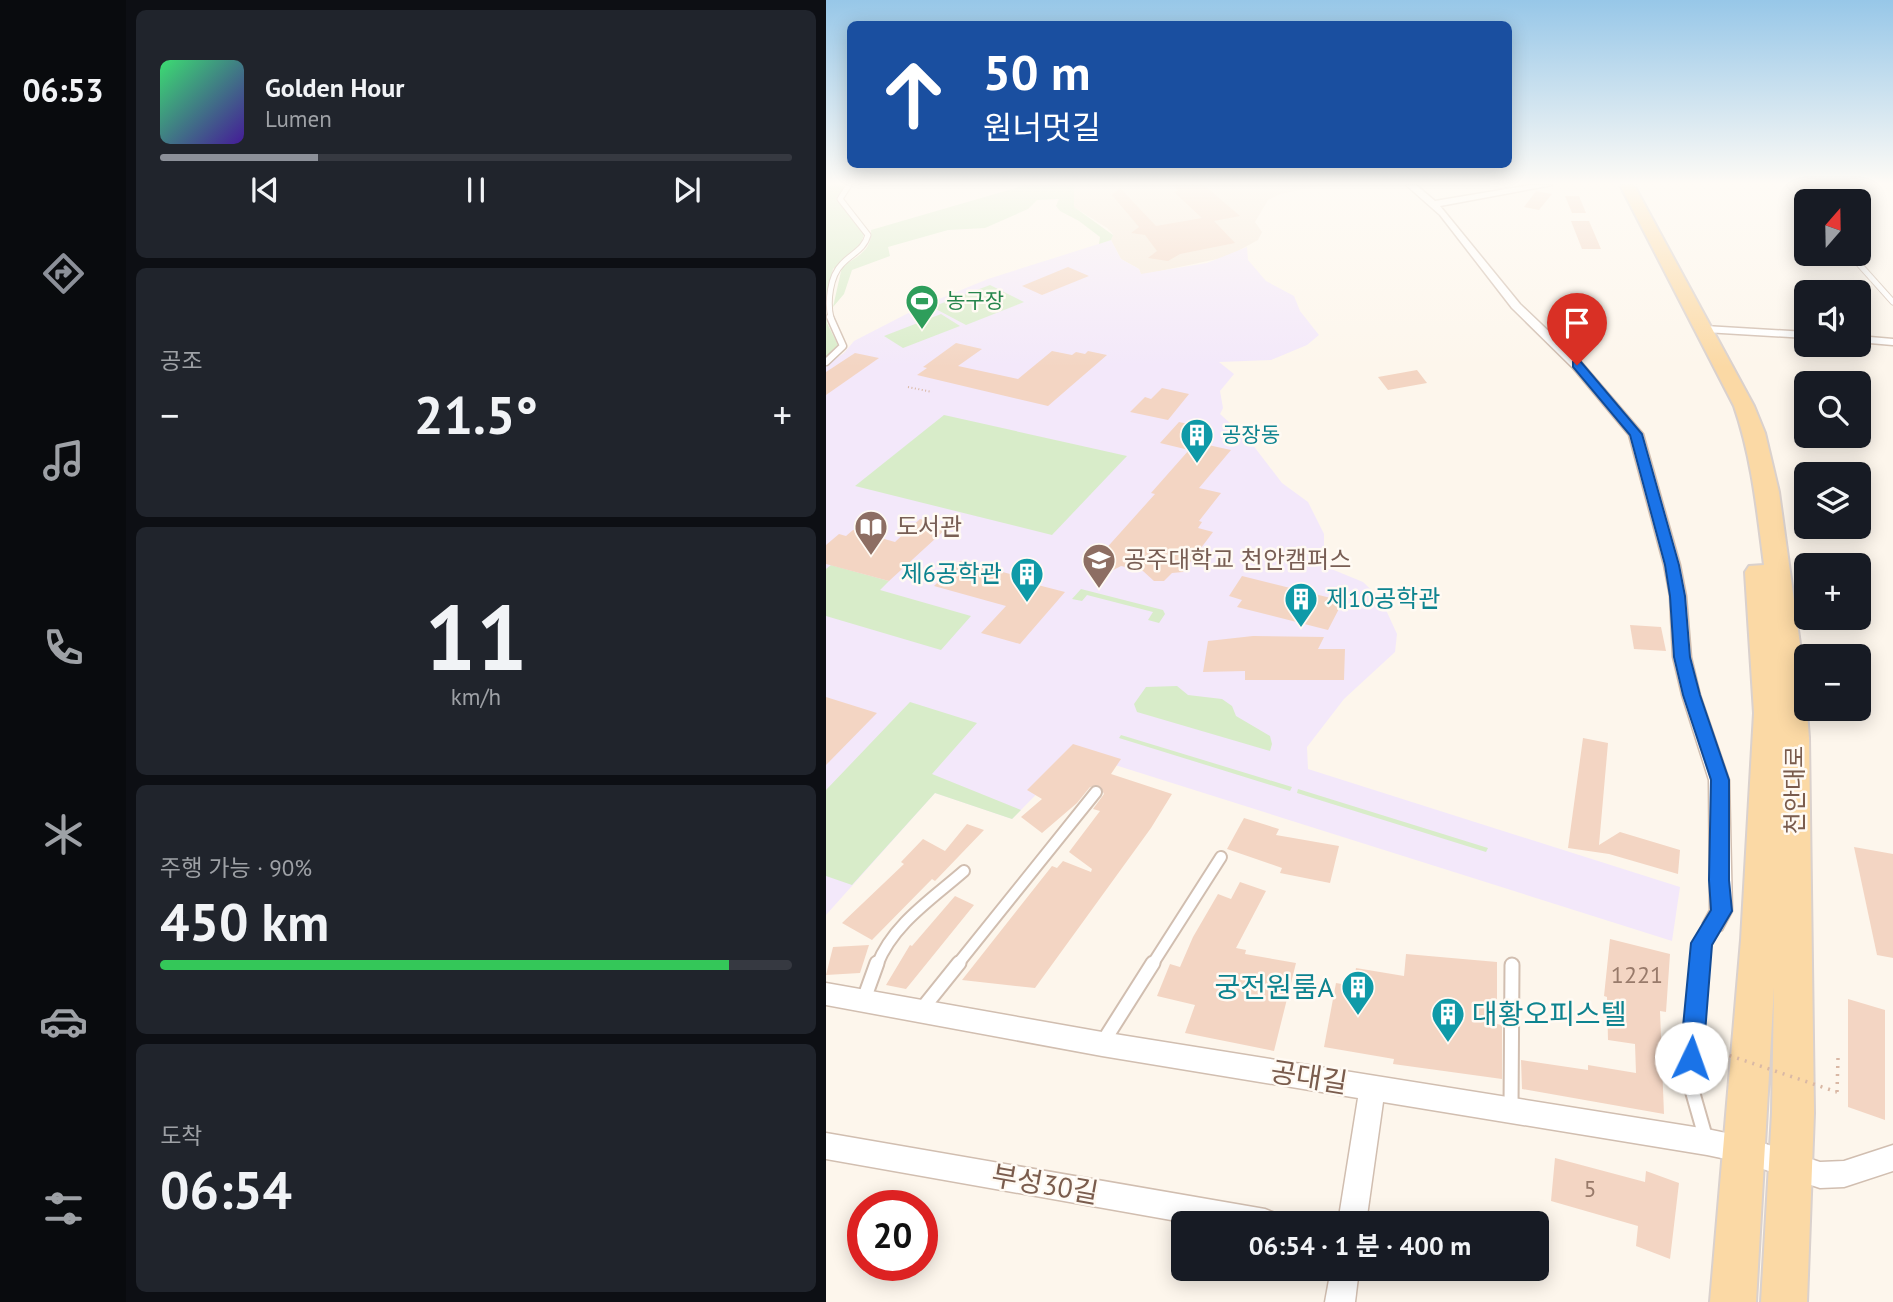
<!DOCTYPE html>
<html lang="ko">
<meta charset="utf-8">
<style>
:root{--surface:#171b24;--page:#20242c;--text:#f1f3f6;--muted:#9ea1a6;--line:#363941;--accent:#8c9099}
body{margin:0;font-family:"PT Sans","Noto Sans KR",sans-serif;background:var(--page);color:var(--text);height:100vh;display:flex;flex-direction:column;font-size:26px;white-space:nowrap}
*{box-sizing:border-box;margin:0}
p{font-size:23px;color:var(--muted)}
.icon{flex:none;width:38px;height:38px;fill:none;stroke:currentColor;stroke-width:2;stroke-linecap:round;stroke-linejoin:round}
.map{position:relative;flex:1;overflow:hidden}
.panel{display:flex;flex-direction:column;gap:10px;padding:10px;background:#0d0f14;width:700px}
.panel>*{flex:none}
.guide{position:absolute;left:21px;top:21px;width:665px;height:147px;border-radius:10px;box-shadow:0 4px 18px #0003;background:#1a4fa0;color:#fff;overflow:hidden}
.needle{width:46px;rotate:20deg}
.tools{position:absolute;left:968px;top:189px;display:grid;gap:14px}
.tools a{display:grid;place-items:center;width:77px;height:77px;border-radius:10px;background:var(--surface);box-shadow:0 4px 18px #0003;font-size:35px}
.speed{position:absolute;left:21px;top:1190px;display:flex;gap:14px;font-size:35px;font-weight:700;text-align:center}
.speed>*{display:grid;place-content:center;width:91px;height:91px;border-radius:50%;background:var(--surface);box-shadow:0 4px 18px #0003;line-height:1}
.speed .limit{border:10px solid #d22;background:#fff;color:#111}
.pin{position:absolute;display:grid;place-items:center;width:60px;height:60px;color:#fff;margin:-72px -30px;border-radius:50% 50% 50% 0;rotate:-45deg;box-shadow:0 0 7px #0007}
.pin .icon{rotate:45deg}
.me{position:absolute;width:77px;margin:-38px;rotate:3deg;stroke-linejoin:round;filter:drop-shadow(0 0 5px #0008)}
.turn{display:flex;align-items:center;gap:24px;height:147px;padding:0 21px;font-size:32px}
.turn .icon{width:91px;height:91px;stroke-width:2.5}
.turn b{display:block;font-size:49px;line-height:60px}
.big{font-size:52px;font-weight:700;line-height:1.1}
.panel .widget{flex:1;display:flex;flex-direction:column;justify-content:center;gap:10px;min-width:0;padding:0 24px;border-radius:10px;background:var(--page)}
.panel .dial{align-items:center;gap:0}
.dial b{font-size:91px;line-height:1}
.song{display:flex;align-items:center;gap:21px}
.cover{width:84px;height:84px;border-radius:10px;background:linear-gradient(135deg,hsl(140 70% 55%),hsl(260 70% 35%))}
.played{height:7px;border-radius:4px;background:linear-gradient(90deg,var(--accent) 25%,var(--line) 25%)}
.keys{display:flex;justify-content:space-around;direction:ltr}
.heat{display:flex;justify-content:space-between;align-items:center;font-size:38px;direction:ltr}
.charge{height:10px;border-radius:5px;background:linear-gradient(90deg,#34c759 90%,var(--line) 0)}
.trip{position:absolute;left:345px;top:1211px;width:378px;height:70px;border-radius:10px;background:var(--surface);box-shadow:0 4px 18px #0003;font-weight:700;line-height:70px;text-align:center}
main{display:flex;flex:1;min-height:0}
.dock{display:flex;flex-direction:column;width:126px;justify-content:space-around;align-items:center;background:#090b0e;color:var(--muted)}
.dock .icon{width:49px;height:49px}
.dock .current{color:var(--accent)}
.dock b{font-size:32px;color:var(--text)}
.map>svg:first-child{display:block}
.residential{fill:#f5e8da}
.education{fill:#f3e8fa}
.green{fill:#d8ecc9}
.building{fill:#f3d5c3}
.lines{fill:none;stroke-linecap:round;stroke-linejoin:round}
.service-far3-casing{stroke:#d1beb0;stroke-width:7}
.service-far2-casing{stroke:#d1beb0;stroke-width:9}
.service-far1-casing{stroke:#d1beb0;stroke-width:14}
.service-casing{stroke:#d1beb0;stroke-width:17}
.minor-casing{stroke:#d1beb0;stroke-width:3}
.primary-casing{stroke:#dad1cd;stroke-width:4}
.path-far1{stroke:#d9b8a5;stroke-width:2;stroke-dasharray:1 2.5;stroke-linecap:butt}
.path{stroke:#d9b8a5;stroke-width:3.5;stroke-dasharray:2 6;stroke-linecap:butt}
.service-far3{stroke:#fff;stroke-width:5}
.service-far2{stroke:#fff;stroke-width:6}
.service-far1{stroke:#fff;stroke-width:10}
.service{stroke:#fff;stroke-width:13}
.minor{fill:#fff;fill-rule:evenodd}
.primary{fill:#fbd9a5;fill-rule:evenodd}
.path-bridge{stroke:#d9b8a5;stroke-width:3.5;stroke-dasharray:2 6;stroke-linecap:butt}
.route{fill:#1a73e8;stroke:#114b97;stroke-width:2}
.labels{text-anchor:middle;stroke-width:5;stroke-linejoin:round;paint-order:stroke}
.far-leisure-label{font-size:21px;fill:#27864d;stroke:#fffaf3;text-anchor:start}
.far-culture-label{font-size:21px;fill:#0d838f;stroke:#fffaf3;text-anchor:start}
.education-label{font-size:24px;fill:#785e54;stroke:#fffaf3;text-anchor:start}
.culture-label{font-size:24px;fill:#0d838f;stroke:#fffaf3;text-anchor:end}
.street-label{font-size:24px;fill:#7a5c4d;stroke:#fffaf3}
.near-number-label{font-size:24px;fill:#987a6a}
.near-culture-label{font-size:28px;fill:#0d838f;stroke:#fffaf3;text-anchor:end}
.near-street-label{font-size:28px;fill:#7a5c4d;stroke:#fffaf3}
</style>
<main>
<nav class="dock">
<b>06:53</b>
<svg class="icon current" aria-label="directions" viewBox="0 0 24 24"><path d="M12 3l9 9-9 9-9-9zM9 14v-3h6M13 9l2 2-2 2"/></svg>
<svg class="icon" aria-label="music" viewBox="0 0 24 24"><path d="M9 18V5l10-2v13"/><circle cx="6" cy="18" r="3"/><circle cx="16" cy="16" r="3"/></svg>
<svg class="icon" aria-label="phone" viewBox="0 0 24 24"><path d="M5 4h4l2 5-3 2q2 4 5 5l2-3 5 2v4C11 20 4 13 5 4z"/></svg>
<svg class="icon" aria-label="climate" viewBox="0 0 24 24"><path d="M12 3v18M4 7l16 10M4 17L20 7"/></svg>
<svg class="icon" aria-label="car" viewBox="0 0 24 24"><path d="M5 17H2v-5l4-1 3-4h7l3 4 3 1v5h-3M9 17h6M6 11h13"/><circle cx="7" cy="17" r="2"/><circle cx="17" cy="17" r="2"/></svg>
<svg class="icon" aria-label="filters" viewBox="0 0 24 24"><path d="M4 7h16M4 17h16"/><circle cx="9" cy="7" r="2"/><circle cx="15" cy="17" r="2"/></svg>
</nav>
<section class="panel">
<div class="widget">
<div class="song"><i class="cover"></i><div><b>Golden Hour</b><p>Lumen</p></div></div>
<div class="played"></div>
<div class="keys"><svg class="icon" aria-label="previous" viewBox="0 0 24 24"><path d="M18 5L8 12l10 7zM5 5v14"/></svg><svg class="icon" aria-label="pause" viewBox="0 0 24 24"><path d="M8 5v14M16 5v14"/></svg><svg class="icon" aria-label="next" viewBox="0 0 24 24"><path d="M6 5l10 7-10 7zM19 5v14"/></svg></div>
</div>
<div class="widget"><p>공조</p>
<div class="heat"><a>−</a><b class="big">21.5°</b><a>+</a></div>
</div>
<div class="widget dial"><b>11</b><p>km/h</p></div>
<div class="widget"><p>주행 가능 · 90%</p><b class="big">450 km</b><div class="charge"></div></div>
<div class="widget"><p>도착</p><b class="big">06:54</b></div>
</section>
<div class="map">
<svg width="1067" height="1302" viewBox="0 0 1067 1302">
<rect width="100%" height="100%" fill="#fdf6ec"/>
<polygon class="residential" points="248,185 498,185 454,194 442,200 429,222 436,232 432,240 401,257 315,275 313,269 295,259 285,240 287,234 281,228 248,207"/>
<polygon class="education" points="285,240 295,259 313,269 315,274 381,263 421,247 422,260 440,281 468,296 474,311 493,335 481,345 445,360 393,362 408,374 394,391 397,408 394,414 423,440 456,483 482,502 498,534 498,566 537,582 555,599 571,634 569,652 518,699 481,747 482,769 854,887 846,941 251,753 186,819 109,793 0,915 0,365 18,353 28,341 96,306 162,279"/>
<g class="green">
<polygon points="0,185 19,185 10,199 38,234 34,247 7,269 0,306 1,323 13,347 0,360"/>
<path d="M200 185H248V207L287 235 285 240 273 244 274 237 253 221 234 211 230 206 233 199 211 200 202 209 159 228 122 230 62 247 64 256 26 270 18 294 7 307 16 267C30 257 47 250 45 230Z"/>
<polygon points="164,285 198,302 140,325 106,307"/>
<polygon points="115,314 134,326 77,348 58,336"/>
<polygon points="118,415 301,456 226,535 29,486"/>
<polygon points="5,565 63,581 54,590 145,616 115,650 0,616 0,569"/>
<polygon points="255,589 337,610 339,614 333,623 322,620 327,612 261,595 256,601 246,599"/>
<polygon points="351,686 362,695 396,699 406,706 410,716 444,736 446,744 444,751 311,712 308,704 320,687"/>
<polygon points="84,702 151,723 106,774 195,810 186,819 109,793 26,885 0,876 0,790"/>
<polygon points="295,735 466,787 464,791 293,738"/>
<polygon points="472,789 662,848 660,852 471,793"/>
</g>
<g class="building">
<polygon points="346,185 378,185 414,216 388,221 409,243 354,254 342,261 322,258 331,251 319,235 305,233 313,227 286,195 294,188 330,226 376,218 348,192 353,191"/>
<polygon points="710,191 726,194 713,210 698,207"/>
<polygon points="739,196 753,196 760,213 746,213"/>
<polygon points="745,221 763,221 775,249 756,249"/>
<polygon points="242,267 263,276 216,295 196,286"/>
<polygon points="130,343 156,349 132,366 192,379 226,351 246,355 250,352 259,354 262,351 281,355 222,406 91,375 101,368 97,367"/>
<polygon points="29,353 53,358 0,395 0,372"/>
<polygon points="591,370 601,383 562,390 552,377"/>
<polygon points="336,388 363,394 342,420 304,412 319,397 325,399"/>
<polygon points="353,422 385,429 373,443 405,450 373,488 395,493 373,521 376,522 372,528 387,532 357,572 346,573 338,581 328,581 317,571 295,566 274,577 282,557 277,552 329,494 325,493 363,450 334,443"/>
<polygon points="94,519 122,527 63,581 0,564 0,545 13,534 20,536 27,530 69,542"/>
<polygon points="134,561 207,580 204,583 239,592 194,644 155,633 180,606 108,586 117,577 112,575 125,563 131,564"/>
<polygon points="416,576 517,601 502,630 411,607 416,600 403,596"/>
<polygon points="804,625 835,627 840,651 808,649"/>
<polygon points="427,636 498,637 492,649 519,649 518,680 419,680 419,671 377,672 382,641"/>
<polygon points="0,697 51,713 0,765"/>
<polygon points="757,738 782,743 773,845 794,832 854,850 852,874 783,854 742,848"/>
<polygon points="247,744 295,759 285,774 346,794 325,828 209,988 136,980 226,866 231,868 237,861 265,872 266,869 243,852 274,811 267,809 278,794 274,786 264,787 251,803 216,833 195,817 216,799 201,790"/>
<polygon points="418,818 453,829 450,835 513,846 504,883 454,873 456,868 401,849"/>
<polygon points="141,824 158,830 109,881 106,879 46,940 16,923 78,864 75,862 97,839 119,851"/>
<polygon points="1028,847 1067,854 1067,958 1051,955"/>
<polygon points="414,882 440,891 410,948 420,950 419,954 470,963 448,1051 359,1033 369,1005 331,996 344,964 354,967 367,937 392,894 405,899"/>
<polygon points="129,896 148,905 80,989 60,985 84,945 86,946"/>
<polygon points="784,939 844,954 840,1012 834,1011 838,1114 696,1089 695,1060 762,1070 762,1065 810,1073 809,1044 782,1040 781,997 778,996"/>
<polygon points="43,945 34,973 0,975 7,947"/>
<polygon points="580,954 671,962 671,1024 676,1025 676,1079 567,1064 568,1059 498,1047 510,983 527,986 530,968 578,976"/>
<polygon points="1022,999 1059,1010 1059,1120 1022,1107"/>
<polygon points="729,1158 819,1182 820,1171 853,1183 844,1259 810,1246 812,1226 725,1201"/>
</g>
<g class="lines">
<defs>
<g id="service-far3">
<polyline points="964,185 980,203"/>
<polyline points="1024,254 1067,302"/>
<path d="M5 318C1 302 4 276 16 264 26 253 38 250 42 235L14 199 23 185"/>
</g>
<g id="service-far2">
<polyline points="879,329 980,335"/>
<polyline points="1032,339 1067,342"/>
<polyline points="0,362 17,346 4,317"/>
</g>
<g id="service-far1">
<path d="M51 965C67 924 106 899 138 871"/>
<polyline points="131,965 270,792"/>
<polyline points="326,965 395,857"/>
<polyline points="873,965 876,943 888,923"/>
</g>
<g id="service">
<polyline points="873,963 864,1083 880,1139"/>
<polyline points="38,999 51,963"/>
<polyline points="96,1009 133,963"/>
<polyline points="277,1042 327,963"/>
<polyline points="685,1108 686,965"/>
</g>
<g id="minor">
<polygon points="580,185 590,185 609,201 705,185 726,185 614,206 694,304 755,362 817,434 854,565 860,596 865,657 874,695 903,780 906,911 896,930 888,933 880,930 877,923 884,910 883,780 856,695 847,657 844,596 838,565 803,435 747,368 686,308 614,215"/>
<polygon points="0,983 276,1032 881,1129 919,1137 994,1162 1018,1161 1067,1145 1067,1171 1018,1187 994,1188 919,1163 881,1155 557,1102 540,1223 512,1223 532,1098 276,1056 0,1005"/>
<polygon points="0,1133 439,1209 449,1213 453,1223 362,1223 0,1159"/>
<polygon points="505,1269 533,1269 529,1302 499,1302"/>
</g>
<path id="primary" d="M794 185H808L928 406 939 433 953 492 978 673 983 738 988 1113 981 1302H935L946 1113 948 987 930 1302H884L915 940 928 713 919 572 923 566 938 565C931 511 926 458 908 406Z"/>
</defs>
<use href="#service-far3" class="service-far3-casing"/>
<use href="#service-far2" class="service-far2-casing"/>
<use href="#service-far1" class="service-far1-casing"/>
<use href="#service" class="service-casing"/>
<use href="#minor" class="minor-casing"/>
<use href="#primary" class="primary-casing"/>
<polyline class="path-far1" points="82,387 106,392"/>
<polyline class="path" points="1011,1092 1012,1058"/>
<use href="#service-far3" class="service-far3"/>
<use href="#service-far2" class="service-far2"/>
<use href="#service-far1" class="service-far1"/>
<use href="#service" class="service"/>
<use href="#minor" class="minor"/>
<use href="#primary" class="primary"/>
<polyline class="path-bridge" points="896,1053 1011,1092"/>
</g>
<linearGradient id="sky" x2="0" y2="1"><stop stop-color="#97c7e8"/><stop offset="0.5" stop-color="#fefbf6"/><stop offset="1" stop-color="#fefbf6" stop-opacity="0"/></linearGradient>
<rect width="1067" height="367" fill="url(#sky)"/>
<polygon class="route" points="747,362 755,362 816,434 853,565 859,596 864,657 874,695 903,780 903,880 906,911 886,945 877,1058 873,1066 865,1069 857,1066 854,1058 865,943 885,910 883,880 885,780 857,695 848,657 844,596 839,565 804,435 747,367"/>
<defs>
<symbol id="stadium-pin" viewBox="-11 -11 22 30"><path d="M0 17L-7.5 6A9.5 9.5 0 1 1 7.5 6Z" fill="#2e9e5b" stroke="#fffaf3"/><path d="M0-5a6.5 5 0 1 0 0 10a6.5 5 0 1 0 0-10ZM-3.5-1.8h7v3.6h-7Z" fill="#fff"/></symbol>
<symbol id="building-pin" viewBox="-11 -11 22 30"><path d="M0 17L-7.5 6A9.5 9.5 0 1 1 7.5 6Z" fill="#0f9aa8" stroke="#fffaf3"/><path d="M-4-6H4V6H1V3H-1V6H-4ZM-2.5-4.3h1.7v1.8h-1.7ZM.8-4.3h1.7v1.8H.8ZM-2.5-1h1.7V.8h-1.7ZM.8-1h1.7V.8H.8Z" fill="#fff"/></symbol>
<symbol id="library-pin" viewBox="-11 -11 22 30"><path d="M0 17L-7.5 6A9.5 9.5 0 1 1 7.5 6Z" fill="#8d6e63" stroke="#fffaf3"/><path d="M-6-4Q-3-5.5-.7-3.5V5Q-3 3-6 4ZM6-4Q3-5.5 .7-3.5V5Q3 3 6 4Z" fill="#fff"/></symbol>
<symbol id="university-pin" viewBox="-11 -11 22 30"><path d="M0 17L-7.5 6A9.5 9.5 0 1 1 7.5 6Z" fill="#8d6e63" stroke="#fffaf3"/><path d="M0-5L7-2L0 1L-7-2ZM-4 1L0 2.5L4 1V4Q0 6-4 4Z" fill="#fff"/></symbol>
</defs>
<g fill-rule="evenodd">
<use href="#stadium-pin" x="77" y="282" width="38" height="52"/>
<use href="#building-pin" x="352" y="416" width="38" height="52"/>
<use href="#library-pin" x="26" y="508" width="38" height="52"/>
<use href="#university-pin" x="254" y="541" width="38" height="52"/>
<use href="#building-pin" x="182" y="555" width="38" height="52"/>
<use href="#building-pin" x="456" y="580" width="38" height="52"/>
<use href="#building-pin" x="513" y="968" width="38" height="52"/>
<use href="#building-pin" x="603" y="995" width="38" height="52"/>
</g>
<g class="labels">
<g class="far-leisure-label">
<text x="120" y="308">농구장</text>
</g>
<g class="far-culture-label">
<text x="396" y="442">공장동</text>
</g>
<g class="education-label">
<text x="70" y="535">도서관</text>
<text x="298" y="568">공주대학교 천안캠퍼스</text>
</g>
<g class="culture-label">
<text x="176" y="582">제6공학관</text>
<text x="500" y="607" text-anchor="start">제10공학관</text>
</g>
<g class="street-label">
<text transform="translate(969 790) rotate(-90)" y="8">천안대로</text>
</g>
<g class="near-number-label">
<text x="811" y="983">1221</text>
<text x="764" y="1197">5</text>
</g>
<g class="near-culture-label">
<text x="508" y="997">궁전원룸A</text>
<text x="646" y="1024" text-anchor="start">대황오피스텔</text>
</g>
<g class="near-street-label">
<text transform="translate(483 1077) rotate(9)" y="10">공대길</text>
<text transform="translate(219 1184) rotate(10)" y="10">부성30길</text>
</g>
</g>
</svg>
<div class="tools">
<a><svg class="needle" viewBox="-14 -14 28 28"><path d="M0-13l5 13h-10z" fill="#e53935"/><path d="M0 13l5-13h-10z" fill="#9ea1a6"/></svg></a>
<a><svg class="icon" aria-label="sound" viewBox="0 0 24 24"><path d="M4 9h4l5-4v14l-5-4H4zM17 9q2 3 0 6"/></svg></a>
<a><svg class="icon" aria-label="search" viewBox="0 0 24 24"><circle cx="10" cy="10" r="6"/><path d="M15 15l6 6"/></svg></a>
<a><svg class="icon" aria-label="layers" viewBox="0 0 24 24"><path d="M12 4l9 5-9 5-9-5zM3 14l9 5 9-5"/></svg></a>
<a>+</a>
<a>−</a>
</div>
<div class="speed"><div class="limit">20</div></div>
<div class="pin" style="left:751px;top:365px;background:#d93025"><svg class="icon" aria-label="arrive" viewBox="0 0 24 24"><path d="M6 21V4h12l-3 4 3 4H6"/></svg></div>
<svg class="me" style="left:865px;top:1058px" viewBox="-20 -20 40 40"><circle r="19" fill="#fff"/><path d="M0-13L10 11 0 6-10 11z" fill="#1a73e8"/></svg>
<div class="trip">06:54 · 1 분 · 400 m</div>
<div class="guide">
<div class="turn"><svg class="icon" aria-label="ahead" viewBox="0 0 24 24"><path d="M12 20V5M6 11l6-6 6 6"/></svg><div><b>50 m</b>원너멋길</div></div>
</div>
</div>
</main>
